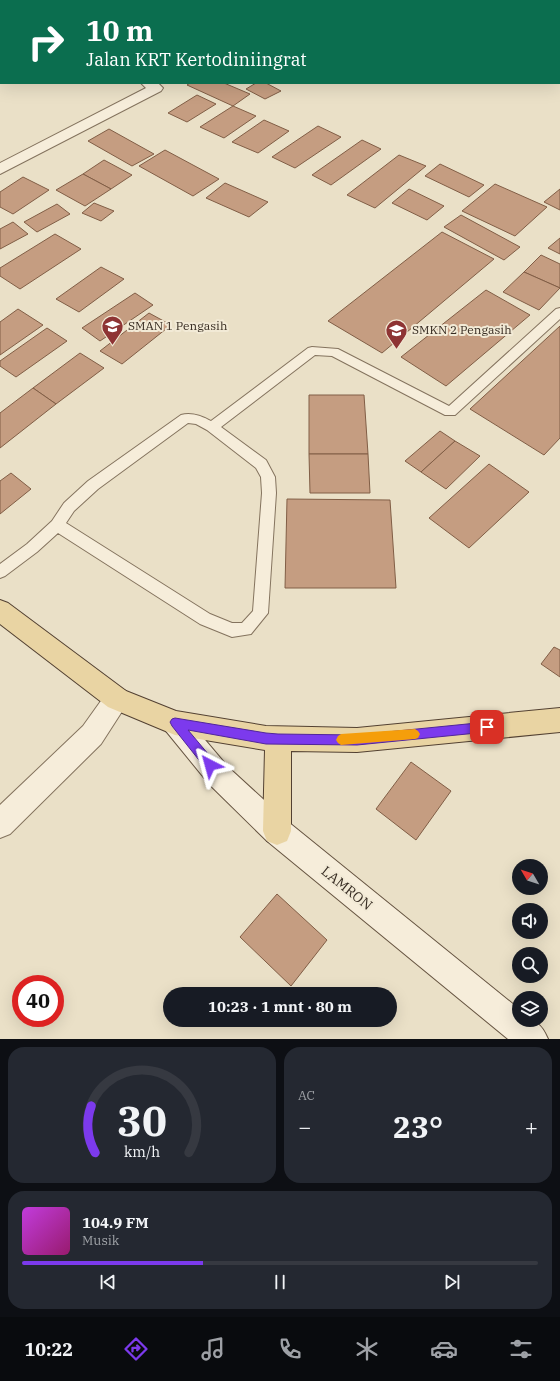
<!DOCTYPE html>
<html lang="id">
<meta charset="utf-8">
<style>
:root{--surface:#171b24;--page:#242831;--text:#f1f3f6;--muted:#9ea1a6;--line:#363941;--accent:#7c3aed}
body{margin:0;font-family:"IBM Plex Serif",serif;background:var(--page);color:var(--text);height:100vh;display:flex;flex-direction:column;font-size:15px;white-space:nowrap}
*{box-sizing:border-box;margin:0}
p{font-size:13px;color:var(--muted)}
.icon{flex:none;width:22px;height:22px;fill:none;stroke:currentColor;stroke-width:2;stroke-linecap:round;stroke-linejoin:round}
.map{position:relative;height:1039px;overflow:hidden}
.panel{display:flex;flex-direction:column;gap:8px;padding:8px;background:#0d0f14;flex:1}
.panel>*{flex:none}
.hud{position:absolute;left:0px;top:0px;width:560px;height:84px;box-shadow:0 4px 16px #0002;background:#0b6e4f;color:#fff;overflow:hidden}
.needle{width:26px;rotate:309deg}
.tools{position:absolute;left:512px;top:859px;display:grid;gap:8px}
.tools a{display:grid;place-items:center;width:36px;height:36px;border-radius:50%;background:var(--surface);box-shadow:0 4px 16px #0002;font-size:20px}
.speed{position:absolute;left:12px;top:975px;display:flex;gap:8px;font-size:20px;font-weight:700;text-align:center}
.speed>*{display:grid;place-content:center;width:52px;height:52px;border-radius:50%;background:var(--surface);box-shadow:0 4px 16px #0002;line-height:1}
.speed .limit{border:6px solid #d22;background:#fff;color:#111}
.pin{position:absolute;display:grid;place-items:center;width:34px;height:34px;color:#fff;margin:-17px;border-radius:8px;box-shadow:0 2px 6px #0006}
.me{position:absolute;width:44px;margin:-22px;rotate:321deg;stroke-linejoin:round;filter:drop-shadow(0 0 3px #0008)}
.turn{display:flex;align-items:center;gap:14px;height:84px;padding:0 20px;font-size:18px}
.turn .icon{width:52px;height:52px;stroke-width:2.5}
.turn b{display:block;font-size:28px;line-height:34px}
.big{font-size:30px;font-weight:700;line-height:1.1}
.panel .tile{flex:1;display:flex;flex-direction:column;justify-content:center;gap:6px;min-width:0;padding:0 14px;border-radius:16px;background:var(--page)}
.panel .dial{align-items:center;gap:0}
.dial svg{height:104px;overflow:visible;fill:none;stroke:var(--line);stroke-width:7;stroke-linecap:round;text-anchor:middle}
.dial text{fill:var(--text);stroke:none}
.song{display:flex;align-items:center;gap:12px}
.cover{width:48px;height:48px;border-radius:6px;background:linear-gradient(135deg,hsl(290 70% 55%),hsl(320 70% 35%))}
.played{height:4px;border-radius:2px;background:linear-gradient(90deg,var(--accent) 35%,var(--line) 35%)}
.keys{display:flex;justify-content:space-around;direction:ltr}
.heat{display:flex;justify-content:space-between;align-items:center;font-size:22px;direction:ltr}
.panel .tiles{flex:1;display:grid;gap:8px;grid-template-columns:1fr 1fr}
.tile:last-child{grid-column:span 2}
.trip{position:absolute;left:163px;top:987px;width:234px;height:40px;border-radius:20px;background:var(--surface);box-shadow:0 4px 16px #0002;font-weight:700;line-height:40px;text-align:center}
.menu{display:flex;height:64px;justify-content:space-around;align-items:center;background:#090b0e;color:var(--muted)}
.menu .icon{width:28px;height:28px}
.menu .on{color:var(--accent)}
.menu b{font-size:18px;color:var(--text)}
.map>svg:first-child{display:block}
.building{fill:#c59d81;stroke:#815e46}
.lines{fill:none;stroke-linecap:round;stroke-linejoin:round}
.lane-casing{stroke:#84735e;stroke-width:2}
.street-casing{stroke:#84735e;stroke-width:2}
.secondary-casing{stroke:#665441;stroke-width:2}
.primary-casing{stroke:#534132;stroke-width:2}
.lane{fill:#f6edda;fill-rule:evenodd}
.street{fill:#f6edda;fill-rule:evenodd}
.secondary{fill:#f6edda;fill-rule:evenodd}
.primary{fill:#e9d4a3;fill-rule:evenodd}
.route{fill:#7c3aed;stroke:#51269a}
.slow{fill:#f59e0b}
.labels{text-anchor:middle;stroke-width:4;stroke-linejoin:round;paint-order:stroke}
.poi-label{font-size:12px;fill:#362b21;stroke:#f2ead6;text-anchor:start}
.near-street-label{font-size:14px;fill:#362b21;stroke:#f2ead6}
</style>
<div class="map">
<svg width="560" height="1039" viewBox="0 0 560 1039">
<rect width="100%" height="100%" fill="#eae0c7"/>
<g class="building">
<polygon points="190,83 224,83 250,94 233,106 187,85"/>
<polygon points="256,83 266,83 281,91 265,99 246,89"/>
<polygon points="197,95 216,104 187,122 168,113"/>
<polygon points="233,106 256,116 224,138 200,127"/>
<polygon points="264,120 289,131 258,153 232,142"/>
<polygon points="318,126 341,137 295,168 272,157"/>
<polygon points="109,129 154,154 132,166 88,141"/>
<polygon points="362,140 381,149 331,185 312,175"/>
<polygon points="165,150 219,179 193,196 139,166"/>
<polygon points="399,155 426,166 375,208 347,195"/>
<polygon points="104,160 132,175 111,189 83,174"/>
<polygon points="440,164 484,185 469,197 425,176"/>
<polygon points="83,174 111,189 85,206 56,190"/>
<polygon points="23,177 49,190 13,214 0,207 0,192"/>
<polygon points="225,183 268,202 249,217 206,198"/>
<polygon points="495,184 547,207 515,236 462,211"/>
<polygon points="409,189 444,206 427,220 392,203"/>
<polygon points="560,189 560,210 544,202"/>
<polygon points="94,203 114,211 101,221 82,213"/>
<polygon points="57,204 70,214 37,232 24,222"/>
<polygon points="461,215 520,247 504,260 444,227"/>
<polygon points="13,222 28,234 0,249 0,229"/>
<polygon points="442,232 494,259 382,353 328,321"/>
<polygon points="55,234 81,249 20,289 0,276 0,268"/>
<polygon points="560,238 560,254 548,248"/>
<polygon points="541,255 560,264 560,288 524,272"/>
<polygon points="101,267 124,279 79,312 56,299"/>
<polygon points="524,272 560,288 539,310 503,292"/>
<polygon points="486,290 530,315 446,386 401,357"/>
<polygon points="135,293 153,305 100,341 82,328"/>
<polygon points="18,309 43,325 0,355 0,322"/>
<polygon points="149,313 171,325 122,364 100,351"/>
<polygon points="560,326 560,438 544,455 470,409"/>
<polygon points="47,328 67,341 16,377 0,366 0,361"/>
<polygon points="80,353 104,368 56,404 33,388"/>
<polygon points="33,388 56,404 0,448 0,413"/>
<polygon points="309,395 364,395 368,454 309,454"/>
<polygon points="440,431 455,441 421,472 405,461"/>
<polygon points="455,441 480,456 446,489 421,472"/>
<polygon points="309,454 368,454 370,493 310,493"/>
<polygon points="489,464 529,492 469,548 429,518"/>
<polygon points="11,473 31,489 0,514 0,481"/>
<polygon points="287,499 390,500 396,588 285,588"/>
<polygon points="554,647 560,650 560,677 541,664"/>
<polygon points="411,762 451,791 416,840 376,809"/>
<polygon points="277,894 327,940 291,986 240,937"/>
</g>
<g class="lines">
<defs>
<path id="lane" d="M560 308V319L455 415H445L332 356 315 355 221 427 266 460 275 477 276 493 268 613 251 634 232 637 200 624 58 533 37 552 5 576 0 578V564L27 544 52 521 64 503 88 481 181 415C191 412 202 416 211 421L308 348 312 347 338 349 449 406 556 309ZM188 423 196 424 207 430 256 468 261 477 262 493 253 611 242 623H232L210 614 66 523 74 511 98 489Z"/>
<g id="street">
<rect x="11" y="0" width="14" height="1"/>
<rect x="265" y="0" width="14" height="1"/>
<polygon points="141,83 158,83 163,88 161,91 0,174 0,163 146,88"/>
<polygon points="117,687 126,691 130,699 101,744 10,834 0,838 0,805 83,726 108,691"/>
</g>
<path id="secondary" d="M175 711 184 715 228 767 287 821 519 1009V1020C536 1020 541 1023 548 1039H508L267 841 210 785 166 731 162 723 166 715Z"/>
<polygon id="primary" points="0,600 8,603 126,691 176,711 266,726 357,728 560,708 560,732 357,752 291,751 291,831 287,841 277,845 267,841 263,831 265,750 175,735 108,707 0,624"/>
</defs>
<use href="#lane" class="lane-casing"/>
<use href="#street" class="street-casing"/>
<use href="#secondary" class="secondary-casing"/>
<use href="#primary" class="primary-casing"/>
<use href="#lane" class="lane"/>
<use href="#street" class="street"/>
<use href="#secondary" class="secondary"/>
<use href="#primary" class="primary"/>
</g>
<polygon class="route" points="175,718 266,733 278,734 357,735 487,722 491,724 492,727 491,731 487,732 357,745 266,744 188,730 214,761 216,765 214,769 210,770 206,769 172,726 170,722 172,719"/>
<polygon class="slow" points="415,729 418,731 420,734 418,738 415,739 341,745 338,743 336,740 338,736 341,734"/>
<defs>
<symbol id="school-pin" viewBox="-11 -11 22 30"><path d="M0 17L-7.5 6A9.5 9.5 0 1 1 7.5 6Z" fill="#8e3434" stroke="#f2ead6"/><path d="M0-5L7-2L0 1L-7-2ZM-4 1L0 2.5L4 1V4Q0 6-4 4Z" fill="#fff"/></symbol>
</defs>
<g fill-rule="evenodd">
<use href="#school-pin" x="100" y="314" width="25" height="34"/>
<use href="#school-pin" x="384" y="318" width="25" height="34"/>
</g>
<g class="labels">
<g class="poi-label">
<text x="128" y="330">SMAN 1 Pengasih</text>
<text x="412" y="334">SMKN 2 Pengasih</text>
</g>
<g class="near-street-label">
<text transform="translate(347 888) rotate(39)" y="5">LAMRON</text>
</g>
</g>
</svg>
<div class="tools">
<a><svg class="needle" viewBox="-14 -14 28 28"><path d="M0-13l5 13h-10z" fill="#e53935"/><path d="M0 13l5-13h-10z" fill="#9ea1a6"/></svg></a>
<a><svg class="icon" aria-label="sound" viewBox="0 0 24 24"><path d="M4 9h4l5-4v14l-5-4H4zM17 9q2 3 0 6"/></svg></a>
<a><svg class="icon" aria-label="search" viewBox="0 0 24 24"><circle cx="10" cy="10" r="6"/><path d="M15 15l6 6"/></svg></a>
<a><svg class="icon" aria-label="layers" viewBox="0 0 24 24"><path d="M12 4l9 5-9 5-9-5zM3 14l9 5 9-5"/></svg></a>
</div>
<div class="speed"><div class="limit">40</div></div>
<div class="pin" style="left:487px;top:727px;background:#d93025"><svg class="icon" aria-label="arrive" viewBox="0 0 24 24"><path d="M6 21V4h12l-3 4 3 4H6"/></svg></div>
<svg class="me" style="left:210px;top:765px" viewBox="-20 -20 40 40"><path d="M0-17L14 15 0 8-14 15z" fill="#7c3aed" stroke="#fff" stroke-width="4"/></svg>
<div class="trip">10:23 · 1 mnt · 80 m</div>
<div class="hud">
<div class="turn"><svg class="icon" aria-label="right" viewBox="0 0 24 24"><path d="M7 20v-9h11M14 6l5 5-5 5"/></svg><div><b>10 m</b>Jalan KRT Kertodiniingrat</div></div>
</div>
</div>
<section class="panel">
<div class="tiles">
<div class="tile dial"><svg viewBox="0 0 100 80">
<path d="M14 69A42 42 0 1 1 86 69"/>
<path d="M14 69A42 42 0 0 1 11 33" stroke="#7c3aed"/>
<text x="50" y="56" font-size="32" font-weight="700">30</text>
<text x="50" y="72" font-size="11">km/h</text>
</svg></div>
<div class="tile"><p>AC</p>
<div class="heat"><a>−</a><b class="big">23°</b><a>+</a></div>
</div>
<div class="tile">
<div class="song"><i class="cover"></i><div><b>104.9 FM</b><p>Musik</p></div></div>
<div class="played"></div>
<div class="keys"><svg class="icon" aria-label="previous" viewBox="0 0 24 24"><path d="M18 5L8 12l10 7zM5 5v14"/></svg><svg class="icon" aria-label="pause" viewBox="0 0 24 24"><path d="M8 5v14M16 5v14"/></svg><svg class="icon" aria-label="next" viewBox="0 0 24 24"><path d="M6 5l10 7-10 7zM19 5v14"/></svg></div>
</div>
</div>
</section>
<nav class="menu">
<b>10:22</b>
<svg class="icon on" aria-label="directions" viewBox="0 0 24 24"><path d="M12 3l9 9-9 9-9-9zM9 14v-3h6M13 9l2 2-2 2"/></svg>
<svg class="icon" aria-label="music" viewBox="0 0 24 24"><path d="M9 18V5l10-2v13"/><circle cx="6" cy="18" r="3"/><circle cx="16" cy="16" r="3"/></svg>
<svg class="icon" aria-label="phone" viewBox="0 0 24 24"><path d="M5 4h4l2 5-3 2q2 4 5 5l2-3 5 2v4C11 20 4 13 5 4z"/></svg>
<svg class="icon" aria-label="climate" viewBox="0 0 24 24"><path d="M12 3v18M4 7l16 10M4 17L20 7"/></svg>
<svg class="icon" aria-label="car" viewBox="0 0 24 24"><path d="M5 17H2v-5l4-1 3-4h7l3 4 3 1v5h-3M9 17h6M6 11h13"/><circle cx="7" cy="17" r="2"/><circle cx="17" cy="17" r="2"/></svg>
<svg class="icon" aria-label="filters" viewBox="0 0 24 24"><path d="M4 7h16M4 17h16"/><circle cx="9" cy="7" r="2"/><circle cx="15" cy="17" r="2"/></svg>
</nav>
